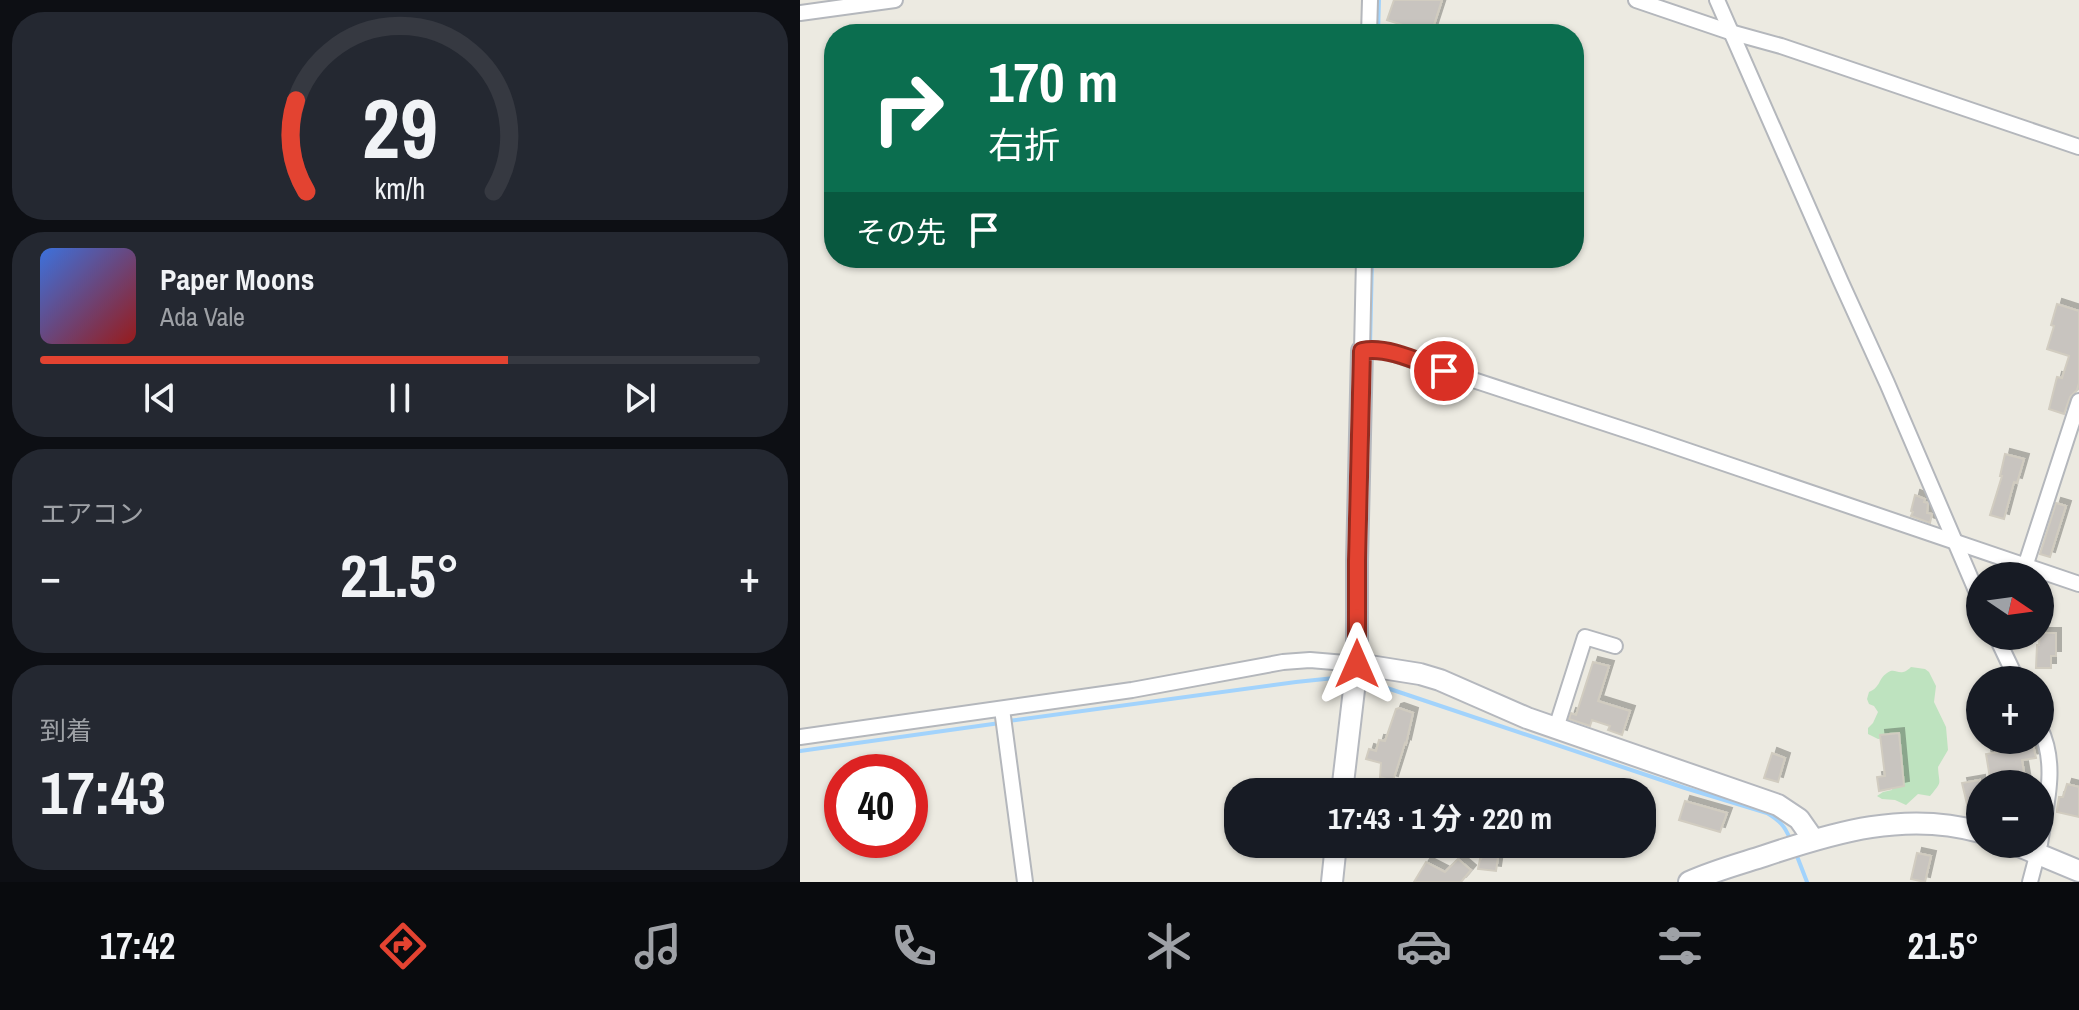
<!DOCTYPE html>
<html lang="ja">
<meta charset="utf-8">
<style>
:root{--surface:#171b24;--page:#242831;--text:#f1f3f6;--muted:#9ea1a6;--line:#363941;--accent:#e34331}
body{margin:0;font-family:"Archivo Narrow","Noto Sans JP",sans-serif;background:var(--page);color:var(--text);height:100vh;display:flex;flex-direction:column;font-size:30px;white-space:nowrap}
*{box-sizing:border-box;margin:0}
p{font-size:26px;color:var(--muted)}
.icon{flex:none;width:44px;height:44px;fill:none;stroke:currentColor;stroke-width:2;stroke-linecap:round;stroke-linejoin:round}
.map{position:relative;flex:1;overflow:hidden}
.side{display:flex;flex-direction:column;gap:12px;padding:12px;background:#0d0f14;width:800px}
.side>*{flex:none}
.guide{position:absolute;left:24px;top:24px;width:760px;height:244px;border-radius:32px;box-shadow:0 2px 6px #0004;background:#0b6e4f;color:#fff;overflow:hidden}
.needle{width:52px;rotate:103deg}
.tools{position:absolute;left:1166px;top:562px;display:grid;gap:16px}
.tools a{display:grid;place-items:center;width:88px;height:88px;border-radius:50%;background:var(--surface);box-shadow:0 2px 6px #0004;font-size:40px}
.speed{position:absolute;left:24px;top:754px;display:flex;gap:16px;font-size:40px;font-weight:700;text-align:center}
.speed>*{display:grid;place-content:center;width:104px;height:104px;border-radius:50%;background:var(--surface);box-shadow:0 2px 6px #0004;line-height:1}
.speed .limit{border:12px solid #d22;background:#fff;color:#111}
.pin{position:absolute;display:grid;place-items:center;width:68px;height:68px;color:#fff;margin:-34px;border:4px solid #fff;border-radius:50%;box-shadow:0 2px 8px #0007}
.me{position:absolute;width:88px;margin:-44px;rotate:0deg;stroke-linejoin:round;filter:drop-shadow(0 0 6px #0008)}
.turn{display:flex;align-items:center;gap:28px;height:168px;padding:0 32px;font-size:36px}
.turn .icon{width:104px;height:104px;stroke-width:2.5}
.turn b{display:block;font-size:56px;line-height:68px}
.then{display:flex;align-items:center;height:76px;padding:0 32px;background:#0003;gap:16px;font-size:30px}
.big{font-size:60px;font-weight:700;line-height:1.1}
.side .card{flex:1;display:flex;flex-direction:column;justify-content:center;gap:12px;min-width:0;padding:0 28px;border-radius:32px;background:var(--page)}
.side .dial{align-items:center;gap:0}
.dial svg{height:208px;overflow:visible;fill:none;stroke:var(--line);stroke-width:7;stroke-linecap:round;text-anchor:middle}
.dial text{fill:var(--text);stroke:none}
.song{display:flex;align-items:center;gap:24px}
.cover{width:96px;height:96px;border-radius:12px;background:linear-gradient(135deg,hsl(220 70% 55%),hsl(0 70% 35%))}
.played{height:8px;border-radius:4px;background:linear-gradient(90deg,var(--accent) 65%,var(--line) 65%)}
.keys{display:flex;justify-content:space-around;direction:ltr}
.heat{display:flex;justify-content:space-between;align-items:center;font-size:44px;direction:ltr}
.trip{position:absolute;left:424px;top:778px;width:432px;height:80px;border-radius:32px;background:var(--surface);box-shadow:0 2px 6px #0004;font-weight:700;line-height:80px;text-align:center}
.tabs{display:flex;height:128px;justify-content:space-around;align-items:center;background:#090b0e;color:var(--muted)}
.tabs .icon{width:56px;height:56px}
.tabs .current{color:var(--accent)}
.tabs b{font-size:36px;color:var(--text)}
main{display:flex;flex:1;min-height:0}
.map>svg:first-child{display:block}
.green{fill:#bee3bf}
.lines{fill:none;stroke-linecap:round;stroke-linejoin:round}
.stream{stroke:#a2d3fc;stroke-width:4}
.building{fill:#c8c4bf;stroke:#d1ccc0;stroke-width:2;filter:url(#shadow)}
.street-casing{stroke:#b4b7bc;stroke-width:18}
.secondary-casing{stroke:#b5b8be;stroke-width:24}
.street{stroke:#fff;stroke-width:14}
.secondary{stroke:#fff;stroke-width:20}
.route-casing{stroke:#942c20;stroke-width:20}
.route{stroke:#e34331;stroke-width:14}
</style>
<main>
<section class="side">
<div class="card dial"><svg viewBox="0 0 100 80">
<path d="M14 69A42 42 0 1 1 86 69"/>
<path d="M14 69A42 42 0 0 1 10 34" stroke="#e34331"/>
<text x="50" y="56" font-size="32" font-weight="700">29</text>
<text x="50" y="72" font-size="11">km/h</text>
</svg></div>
<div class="card">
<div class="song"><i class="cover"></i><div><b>Paper Moons</b><p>Ada Vale</p></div></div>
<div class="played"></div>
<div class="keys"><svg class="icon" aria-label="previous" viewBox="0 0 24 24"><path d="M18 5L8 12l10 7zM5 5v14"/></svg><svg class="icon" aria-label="pause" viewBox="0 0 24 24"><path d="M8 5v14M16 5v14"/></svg><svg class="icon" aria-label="next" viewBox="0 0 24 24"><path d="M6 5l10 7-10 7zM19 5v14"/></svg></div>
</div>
<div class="card"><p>エアコン</p>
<div class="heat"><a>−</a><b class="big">21.5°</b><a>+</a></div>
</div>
<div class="card"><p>到着</p><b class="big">17:43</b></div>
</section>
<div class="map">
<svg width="1279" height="882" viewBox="0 0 1279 882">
<defs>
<filter id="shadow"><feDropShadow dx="5" dy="-5" stdDeviation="0" flood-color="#0004"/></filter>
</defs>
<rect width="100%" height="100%" fill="#eceae1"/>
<path class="green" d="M1111 667 1125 669 1129 672 1136 686 1134 702 1146 727 1148 750 1138 767C1139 786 1143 780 1130 796L1118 794 1106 805 1095 800 1082 799 1077 796 1083 792 1092 790 1094 778 1086 738 1078 739 1068 734V728L1073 723 1078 712 1074 706 1069 704 1067 699 1069 692C1081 687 1078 679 1087 673 1096 666 1099 679 1111 667Z"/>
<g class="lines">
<g class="stream">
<polyline points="578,34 579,0"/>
<polyline points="570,347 572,258"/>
<path d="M561 681 578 685 885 788 967 813C979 820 985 826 990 839"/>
<polyline points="208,721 496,682 544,677 549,678"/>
<polyline points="0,751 200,723"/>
<polyline points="995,851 1007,882"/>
</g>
</g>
<g class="building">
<polygon points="594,0 642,0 631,34 587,20"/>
<polygon points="1257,304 1279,311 1279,383 1277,390 1270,397 1264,414 1249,409 1257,377 1262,378 1269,356 1247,349 1254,326 1251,325"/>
<polygon points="1205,454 1224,459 1217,483 1214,482 1204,519 1190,515 1202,476 1200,476"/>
<polygon points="1115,495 1125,499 1124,502 1128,503 1127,513 1132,514 1130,523 1111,516 1113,512 1111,511"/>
<polygon points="1256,503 1266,506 1250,557 1240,554"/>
<polygon points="1240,633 1256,633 1256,656 1251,656 1251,668 1236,668 1237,645 1239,645"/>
<polygon points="793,662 809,666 798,701 830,711 822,735 808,730 810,726 792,720 790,726 769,719 771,713 776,715"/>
<polygon points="599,708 613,713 606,744 605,743 593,781 580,777 581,763 566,759 569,749 576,751 579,740 585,741 596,709"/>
<polygon points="1099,733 1104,786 1079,791 1077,777 1085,776 1080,735"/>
<polygon points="1207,740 1232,740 1236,758 1222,760 1226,784 1191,784 1186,754 1208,751"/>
<polygon points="972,753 985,758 978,782 964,778"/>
<polygon points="1180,780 1180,802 1167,804 1162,783"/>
<polygon points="1267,784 1279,787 1279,817 1257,812 1257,810 1259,797 1263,797"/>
<polygon points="885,801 927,813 920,832 879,820"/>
<polygon points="686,844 700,844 696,871 678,869 680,859 681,859"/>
<polygon points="1117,853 1131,856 1125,882 1111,879"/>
<polygon points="658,859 671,870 661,882 614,882 626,862 645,872"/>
</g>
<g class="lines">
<defs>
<g id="street">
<polyline points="836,0 930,32 981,46 1279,147"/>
<polyline points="917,0 1041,282 1087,383 1180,600"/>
<polyline points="0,13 95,0"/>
<polyline points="569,34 570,0"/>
<polyline points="564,258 562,351 573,349 585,351 850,438 1279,584"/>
<polyline points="1222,576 1279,401"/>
<polyline points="1196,636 1217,680"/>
<polyline points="202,709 225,882"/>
<polyline points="756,728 785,637 815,646"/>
<path d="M1240 728C1258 765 1246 804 1240 844"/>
<polyline points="0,737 332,690 483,662 510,660 557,664"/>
<polyline points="1230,882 1239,848"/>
</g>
<g id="secondary">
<polyline points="557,664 620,674 640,680 727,718 978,805 999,819 1013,839"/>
<polyline points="542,792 557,664 557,561 562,351"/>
<polyline points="1214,844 1279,871"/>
<polyline points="532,882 536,844"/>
<path d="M889 882C913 871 939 864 964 856 1035 832 1106 811 1180 832"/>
</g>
</defs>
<use href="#street" class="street-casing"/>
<use href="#secondary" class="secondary-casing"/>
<use href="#street" class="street"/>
<use href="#secondary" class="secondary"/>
</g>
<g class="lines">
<defs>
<path id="route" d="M557 664V561L562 351C588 346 619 362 644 371"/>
</defs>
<use href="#route" class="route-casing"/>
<use href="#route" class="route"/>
</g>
</svg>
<div class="tools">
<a><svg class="needle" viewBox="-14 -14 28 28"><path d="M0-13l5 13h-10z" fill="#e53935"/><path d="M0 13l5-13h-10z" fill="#9ea1a6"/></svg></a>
<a>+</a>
<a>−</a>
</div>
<div class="speed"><div class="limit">40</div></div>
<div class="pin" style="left:644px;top:371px;background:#d93025"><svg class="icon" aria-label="arrive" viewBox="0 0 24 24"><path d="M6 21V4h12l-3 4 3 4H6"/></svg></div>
<svg class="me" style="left:557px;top:664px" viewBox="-20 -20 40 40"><path d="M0-17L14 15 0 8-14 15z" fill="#e34331" stroke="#fff" stroke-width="4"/></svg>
<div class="trip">17:43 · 1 分 · 220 m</div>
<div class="guide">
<div class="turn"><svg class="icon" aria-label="right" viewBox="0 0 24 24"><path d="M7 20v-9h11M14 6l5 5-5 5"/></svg><div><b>170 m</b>右折</div></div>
<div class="then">その先<svg class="icon" aria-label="arrive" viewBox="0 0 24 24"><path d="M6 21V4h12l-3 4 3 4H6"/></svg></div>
</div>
</div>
</main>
<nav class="tabs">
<b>17:42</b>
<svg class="icon current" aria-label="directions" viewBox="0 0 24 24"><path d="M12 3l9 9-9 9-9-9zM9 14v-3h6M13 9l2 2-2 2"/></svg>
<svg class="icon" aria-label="music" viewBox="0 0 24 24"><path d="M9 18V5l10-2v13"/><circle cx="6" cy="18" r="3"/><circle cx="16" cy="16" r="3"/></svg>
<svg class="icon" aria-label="phone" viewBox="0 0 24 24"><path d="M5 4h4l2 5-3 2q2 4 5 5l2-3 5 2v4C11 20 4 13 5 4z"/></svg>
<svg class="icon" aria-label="climate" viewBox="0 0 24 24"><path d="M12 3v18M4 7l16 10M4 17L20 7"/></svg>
<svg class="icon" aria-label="car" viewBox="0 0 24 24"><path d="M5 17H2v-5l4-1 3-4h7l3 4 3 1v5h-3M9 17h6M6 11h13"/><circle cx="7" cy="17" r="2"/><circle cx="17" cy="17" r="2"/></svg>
<svg class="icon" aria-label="filters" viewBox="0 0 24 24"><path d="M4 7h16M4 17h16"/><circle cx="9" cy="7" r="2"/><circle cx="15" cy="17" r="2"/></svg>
<b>21.5°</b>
</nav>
